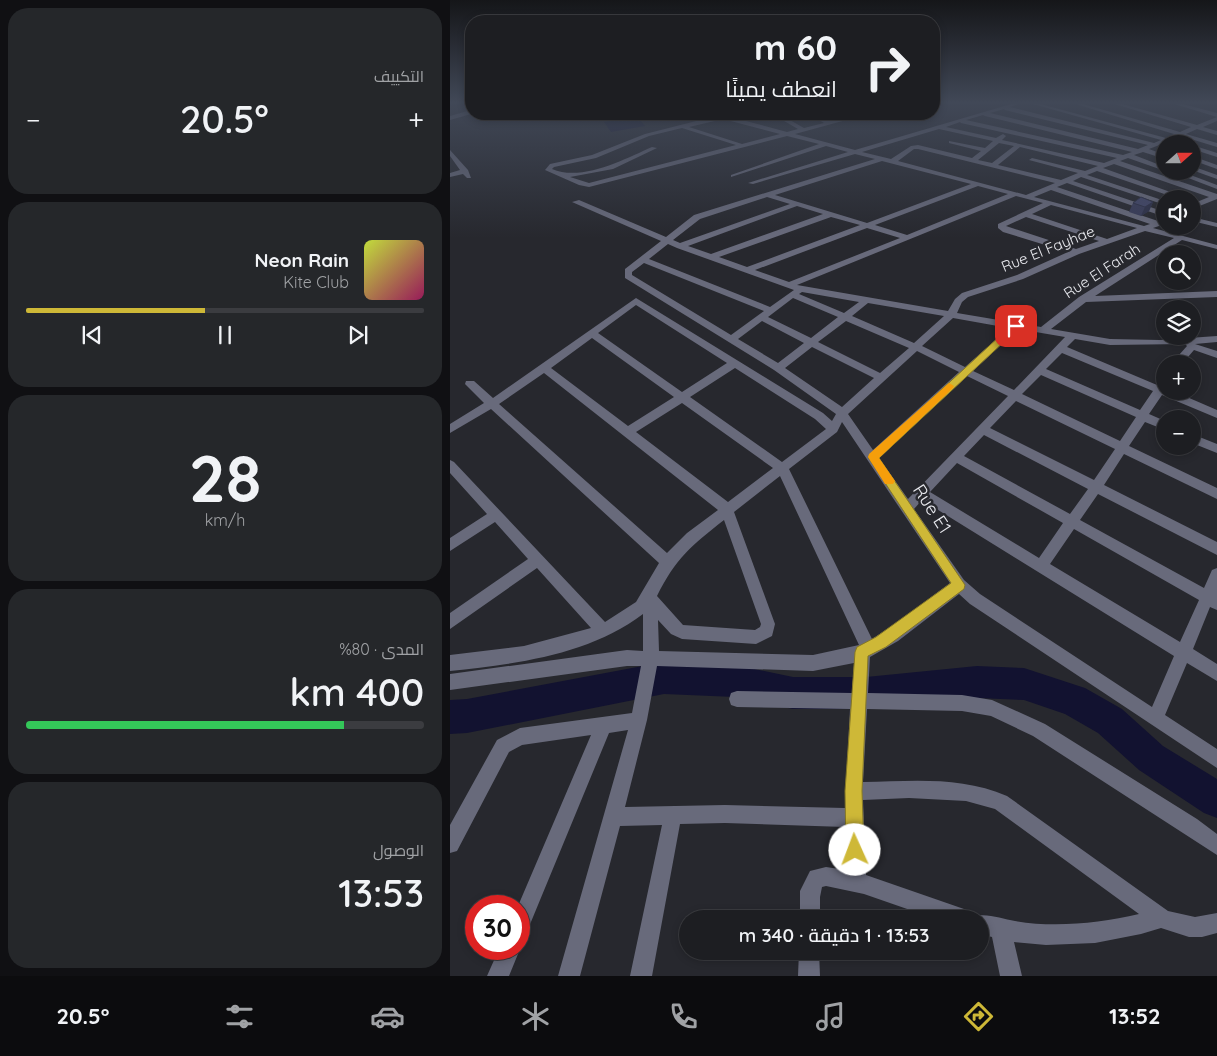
<!DOCTYPE html>
<html lang="ar">
<meta charset="utf-8">
<style>
:root{--surface:#1d1e22;--page:#25272a;--text:#f1f3f6;--muted:#a0a2a5;--line:#3b3c40;--accent:#ceb837}
body{margin:0;font-family:Quicksand,Cairo,sans-serif;background:var(--page);color:var(--text);direction:rtl;height:100vh;display:flex;flex-direction:column;font-size:19px;white-space:nowrap}
*{box-sizing:border-box;margin:0}
p{font-size:16px;color:var(--muted)}
.icon{flex:none;width:28px;height:28px;fill:none;stroke:currentColor;stroke-width:2;stroke-linecap:round;stroke-linejoin:round}
.map{position:relative;flex:1;overflow:hidden;direction:ltr}
.details{display:flex;flex-direction:column;gap:8px;padding:8px;background:#101013;width:450px}
.details>*{flex:none}
.banner{position:absolute;left:15px;top:15px;width:475px;height:105px;border-radius:20px;box-shadow:0 2px 8px #0003,0 0 0 1px var(--line);direction:rtl;background:#1d1e22;color:var(--text);overflow:hidden}
.needle{width:32px;rotate:69deg}
.controls{position:absolute;left:706px;top:135px;display:grid;gap:10px}
.controls a{display:grid;place-items:center;width:45px;height:45px;border-radius:50%;background:var(--surface);box-shadow:0 2px 8px #0003,0 0 0 1px var(--line);font-size:25px}
.speed{position:absolute;left:15px;top:895px;display:flex;gap:10px;font-size:25px;font-weight:700;text-align:center}
.speed>*{display:grid;place-content:center;width:65px;height:65px;border-radius:50%;background:var(--surface);box-shadow:0 2px 8px #0003,0 0 0 1px var(--line);line-height:1}
.speed .limit{border:8px solid #d22;background:#fff;color:#111}
.pin{position:absolute;display:grid;place-items:center;width:42px;height:42px;color:#fff;margin:-21px;border-radius:10px;box-shadow:0 2px 8px #0006}
.me{position:absolute;width:55px;margin:-28px;rotate:358deg;stroke-linejoin:round;filter:drop-shadow(0 0 4px #0008)}
.turn{display:flex;align-items:center;gap:18px;height:105px;padding:0 20px;font-size:22px}
.turn .icon{width:65px;height:65px;stroke-width:2.5}
.turn b{display:block;font-size:35px;line-height:42px}
.big{font-size:38px;font-weight:600;line-height:1.1}
.details .widget{flex:1;display:flex;flex-direction:column;justify-content:center;gap:8px;min-width:0;padding:0 18px;border-radius:20px;background:var(--page)}
.details .dial{align-items:center;gap:0}
.dial b{font-size:65px;line-height:1}
.song{display:flex;align-items:center;gap:15px}
.cover{width:60px;height:60px;border-radius:8px;background:linear-gradient(135deg,hsl(70 70% 55%),hsl(330 70% 35%))}
.played{height:5px;border-radius:2px;background:linear-gradient(90deg,var(--accent) 45%,var(--line) 45%)}
.keys{display:flex;justify-content:space-around;direction:ltr}
.heat{display:flex;justify-content:space-between;align-items:center;font-size:28px;direction:ltr}
.charge{height:8px;border-radius:4px;background:linear-gradient(90deg,#34c759 80%,var(--line) 0)}
.trip{position:absolute;left:229px;top:910px;width:310px;height:50px;border-radius:25px;background:var(--surface);box-shadow:0 2px 8px #0003,0 0 0 1px var(--line);font-weight:600;line-height:50px;text-align:center;direction:rtl}
.tab-bar{display:flex;height:80px;justify-content:space-around;align-items:center;background:#0c0c0e;color:var(--muted)}
.tab-bar .icon{width:35px;height:35px}
.tab-bar .on{color:var(--accent)}
.tab-bar b{font-size:22px;color:var(--text)}
main{display:flex;flex:1;min-height:0}
.map>svg:first-child{display:block}
.water{fill:#121230}
.lines{fill:none;stroke-linecap:round;stroke-linejoin:round}
.river{fill:#121230;fill-rule:evenodd}
.minor{fill:#686a7b;fill-rule:evenodd}
.wall{fill:#393c59}
.shaded-wall{fill:#2e3149}
.building{fill:#424668;stroke:#2e3149}
.route{fill:#ceb837;stroke:#867824}
.slow{fill:#f59e0b}
.labels{text-anchor:middle;stroke-width:5;stroke-linejoin:round;paint-order:stroke}
.far-street-label{font-size:15px;fill:#e8e9ee;stroke:#27282e}
.street-label{font-size:18px;fill:#e8e9ee;stroke:#27282e}
</style>
<main>
<div class="map">
<svg width="767" height="976" viewBox="0 0 767 976">
<rect width="100%" height="100%" fill="#27282e"/>
<polygon class="water" points="187,116 195,126 161,132 154,122"/>
<g class="lines">
<polygon class="river" points="214,662 285,665 343,677 416,677 527,666 574,668 635,688 672,709 713,746 767,779 767,818 754,813 689,770 648,733 615,714 574,700 527,698 416,709 343,709 285,697 214,694 17,733 0,734 0,700 17,699"/>
<g class="minor">
<path d="M568 102H575L560 107 704 143 711 140 576 102H583L716 138 724 134 619 102H626L730 132 741 127 658 102H665L747 125 767 117V121L753 127 767 131V135L747 129 736 134 767 143V147L731 136 723 139 736 144 717 142 699 149 715 155V159L693 152 684 155 715 167V171L678 158 670 161 767 194V199L742 209V204L759 197 664 164 653 168 740 199H729L647 171 637 175 715 201V205L631 177 623 181 715 212V217L617 183 607 187 708 221 715 219V224L703 228 767 245V249L732 240 645 296 767 291V297L636 302 601 329 660 339 710 340 767 336V342L745 344 767 351V358L744 350 732 364H721L737 346 735 344 660 345 625 339 617 347 707 385 711 379 715 377V391H723L767 410V418L712 395 699 414 715 421V430L695 422 679 446 767 488V499L674 454 654 485 767 542V555L648 494 630 520 754 588 762 570 767 568V610L760 607 743 649 767 664V681L737 663 715 715 767 749V768L520 604 509 594 448 641 420 657 418 693 512 695 542 700 595 724 747 819 767 834V855L583 736 541 716 512 711 417 709 413 782C463 781 511 776 557 796L718 911 745 917 767 913V933L752 937H739L711 928 691 934 645 943 596 945 564 942 572 976H550L542 937 530 934V919H486L414 894 376 886 372 887 370 897V919H350V891L360 871 376 867 396 870 395 827 275 823 230 824 202 976H180L212 825 170 826 130 976H108L178 730 159 733 76 934 69 937 68 906 141 735 72 745 59 752 7 851 0 853V825L47 740 70 728 182 713 191 666H177L0 690V674L177 650 193 651V614C139 655 66 664 0 671V655L74 646 141 628 87 568 0 629V613L78 559 45 522 0 551V538L37 514 0 473V460L4 462 155 622 186 602 209 563 41 409 0 433V424L34 403 15 384 16 381H24L43 398 186 298 373 413 382 421 386 414 324 370 175 278V269L211 241 122 202 129 200 216 237 244 215 425 159 405 154 303 184 298 183 398 152 376 146 281 177V175L369 144 337 136 139 187 129 185 95 170 100 164 142 155 195 134 274 114H280L277 116 337 132 348 129 322 114H329L354 128 374 123 360 114H367L380 121 409 114H418L345 134 405 150ZM554 109 555 110 698 145 688 149 540 113ZM533 115 535 116 682 152 673 155 516 120ZM273 119 330 134 292 144 239 127ZM510 122 511 123 667 158 654 163 552 140 556 136 553 134 546 138 496 127ZM232 128 286 145 139 183 120 177 163 169 207 148 202 147C175 159 132 182 102 169L104 167 146 158 199 136ZM489 129 543 141 535 148 499 141V143L531 151 522 158 468 145 461 146 441 159 412 152ZM549 143 564 146 542 163 528 160ZM570 147 648 166 635 171 582 158 579 160 628 173 611 180 548 165ZM464 149H468L605 183 576 195 448 161ZM432 161 521 184 417 223 325 195ZM528 186 558 194 457 235 425 225ZM601 190 700 224 694 226 584 197ZM566 196 593 203 548 224V228L553 232 618 252 567 275 512 293 505 299 498 311 347 285ZM317 197 340 204 230 243 223 240 250 219ZM601 205 687 228 657 239 582 214ZM347 206 373 214 261 254 238 246ZM381 217 410 225 297 267 269 257ZM576 217 649 241 626 249 556 226ZM417 228 450 238 339 282 305 270ZM695 231 724 238 629 297 591 327 507 313 512 302 518 297 573 279 629 254ZM218 244 227 248 344 290 320 307 199 259ZM194 263 314 311 281 335 182 275V272ZM352 292 409 302 394 313 349 294ZM343 298 388 317 361 338 318 317ZM418 303 494 316 464 343 402 316ZM186 305 277 363 232 392 148 333ZM503 318 559 328 515 367 472 346ZM312 321 354 343 328 363 288 339ZM396 321 459 348 430 373 368 342ZM568 329 615 337 564 390 523 371ZM142 338 224 397 178 426 101 368ZM362 347 424 378 392 407 335 368ZM467 351 509 372 423 450 398 414ZM612 353 703 391 690 410 596 369ZM285 368 365 419 376 429 332 462 240 397ZM94 373 268 510 237 533 217 553 49 404ZM591 375 686 417 670 441 572 394ZM517 376 558 396 458 499 429 458ZM566 401 665 449 644 480 540 428ZM232 403 323 468 278 502 186 432ZM392 422 500 583 448 622 422 639 339 469 387 432ZM534 435 638 489 620 514 514 456ZM507 463 613 523 589 558 480 492ZM330 476 409 645 363 655 209 651 208 620 221 634 232 639 306 644 322 636 325 624 284 512ZM472 500 724 656 702 707 530 594 514 580 464 509ZM274 520 311 624 310 627 305 630 233 625 207 596C225 559 242 545 274 520ZM624 529 749 600 730 642 600 564ZM404 663 402 693 287 691 281 693 279 699 281 705 287 707 400 709 395 808 275 805 175 807 197 720 207 666 363 671ZM459 798 516 801 545 809 689 914C649 923 606 928 565 921 552 919 535 912 523 917L521 912 514 909 416 875 413 800Z"/>
<polygon points="718,102 725,102 767,113 767,117"/>
<polygon points="21,110 21,114 0,120 0,116"/>
<polygon points="742,145 767,153 767,157 742,149"/>
<polygon points="0,150 18,170 21,178 17,178 13,174 0,177 0,173 10,170 0,156"/>
<polygon points="742,156 767,165 767,169 742,160"/>
<polygon points="742,166 767,175 767,179 742,170"/>
<polygon points="720,171 730,171 767,185 767,189"/>
<polygon points="742,217 767,223 767,227 742,221"/>
<polygon points="742,434 767,444 767,453 742,443"/>
<polygon points="69,945 70,949 59,976 37,976 49,949 69,949"/>
<polygon points="349,951 369,951 370,976 348,976"/>
</g>
</g>
<g class="wall">
<polygon points="207,114 227,114 223,116 210,116"/>
<polygon points="703,202 699,211 691,216 679,212 683,203"/>
</g>
<polygon class="shaded-wall" points="703,202 699,211 691,216 695,207"/>
<polygon class="building" points="691,197 703,202 695,207 683,203"/>
<linearGradient id="sky" x2="0" y2="1"><stop stop-color="#151619"/><stop offset="0.43" stop-color="#414857"/><stop offset="1" stop-color="#414857" stop-opacity="0"/></linearGradient>
<rect width="767" height="238" fill="url(#sky)"/>
<polygon class="route" points="563,324 571,326 429,458 515,585 514,589 436,647 418,656 412,791 414,850 411,856 405,858 399,856 396,850 395,791 405,652 407,647 426,637 501,583 418,457"/>
<polygon class="slow" points="499,383 504,386 503,388 429,458 445,481 443,484 435,484 418,457 419,454"/>
<g class="labels">
<g class="far-street-label">
<text transform="translate(598 249) rotate(-22)" y="5">Rue El Fayhae</text>
<text transform="translate(652 271) rotate(-33)" y="5">Rue El Farah</text>
</g>
<g class="street-label">
<text transform="translate(482 509) rotate(57)" y="6">Rue E1</text>
</g>
</g>
</svg>
<div class="controls">
<a><svg class="needle" viewBox="-14 -14 28 28"><path d="M0-13l5 13h-10z" fill="#e53935"/><path d="M0 13l5-13h-10z" fill="#a0a2a5"/></svg></a>
<a><svg class="icon" aria-label="sound" viewBox="0 0 24 24"><path d="M4 9h4l5-4v14l-5-4H4zM17 9q2 3 0 6"/></svg></a>
<a><svg class="icon" aria-label="search" viewBox="0 0 24 24"><circle cx="10" cy="10" r="6"/><path d="M15 15l6 6"/></svg></a>
<a><svg class="icon" aria-label="layers" viewBox="0 0 24 24"><path d="M12 4l9 5-9 5-9-5zM3 14l9 5 9-5"/></svg></a>
<a>+</a>
<a>−</a>
</div>
<div class="speed"><div class="limit">30</div></div>
<div class="pin" style="left:566px;top:326px;background:#d93025"><svg class="icon" aria-label="arrive" viewBox="0 0 24 24"><path d="M6 21V4h12l-3 4 3 4H6"/></svg></div>
<svg class="me" style="left:405px;top:850px" viewBox="-20 -20 40 40"><circle r="19" fill="#fff"/><path d="M0-13L10 11 0 6-10 11z" fill="#ceb837"/></svg>
<div class="trip">13:53 · 1 دقيقة · 340 m</div>
<div class="banner">
<div class="turn"><svg class="icon" aria-label="right" viewBox="0 0 24 24"><path d="M7 20v-9h11M14 6l5 5-5 5"/></svg><div><b>60 m</b>انعطف يمينًا</div></div>
</div>
</div>
<section class="details">
<div class="widget"><p>التكييف</p>
<div class="heat"><a>−</a><b class="big">20.5°</b><a>+</a></div>
</div>
<div class="widget">
<div class="song"><i class="cover"></i><div><b>Neon Rain</b><p>Kite Club</p></div></div>
<div class="played"></div>
<div class="keys"><svg class="icon" aria-label="previous" viewBox="0 0 24 24"><path d="M18 5L8 12l10 7zM5 5v14"/></svg><svg class="icon" aria-label="pause" viewBox="0 0 24 24"><path d="M8 5v14M16 5v14"/></svg><svg class="icon" aria-label="next" viewBox="0 0 24 24"><path d="M6 5l10 7-10 7zM19 5v14"/></svg></div>
</div>
<div class="widget dial"><b>28</b><p>km/h</p></div>
<div class="widget"><p>المدى · 80%</p><b class="big">400 km</b><div class="charge"></div></div>
<div class="widget"><p>الوصول</p><b class="big">13:53</b></div>
</section>
</main>
<nav class="tab-bar">
<b>13:52</b>
<svg class="icon on" aria-label="directions" viewBox="0 0 24 24"><path d="M12 3l9 9-9 9-9-9zM9 14v-3h6M13 9l2 2-2 2"/></svg>
<svg class="icon" aria-label="music" viewBox="0 0 24 24"><path d="M9 18V5l10-2v13"/><circle cx="6" cy="18" r="3"/><circle cx="16" cy="16" r="3"/></svg>
<svg class="icon" aria-label="phone" viewBox="0 0 24 24"><path d="M5 4h4l2 5-3 2q2 4 5 5l2-3 5 2v4C11 20 4 13 5 4z"/></svg>
<svg class="icon" aria-label="climate" viewBox="0 0 24 24"><path d="M12 3v18M4 7l16 10M4 17L20 7"/></svg>
<svg class="icon" aria-label="car" viewBox="0 0 24 24"><path d="M5 17H2v-5l4-1 3-4h7l3 4 3 1v5h-3M9 17h6M6 11h13"/><circle cx="7" cy="17" r="2"/><circle cx="17" cy="17" r="2"/></svg>
<svg class="icon" aria-label="filters" viewBox="0 0 24 24"><path d="M4 7h16M4 17h16"/><circle cx="9" cy="7" r="2"/><circle cx="15" cy="17" r="2"/></svg>
<b>20.5°</b>
</nav>
